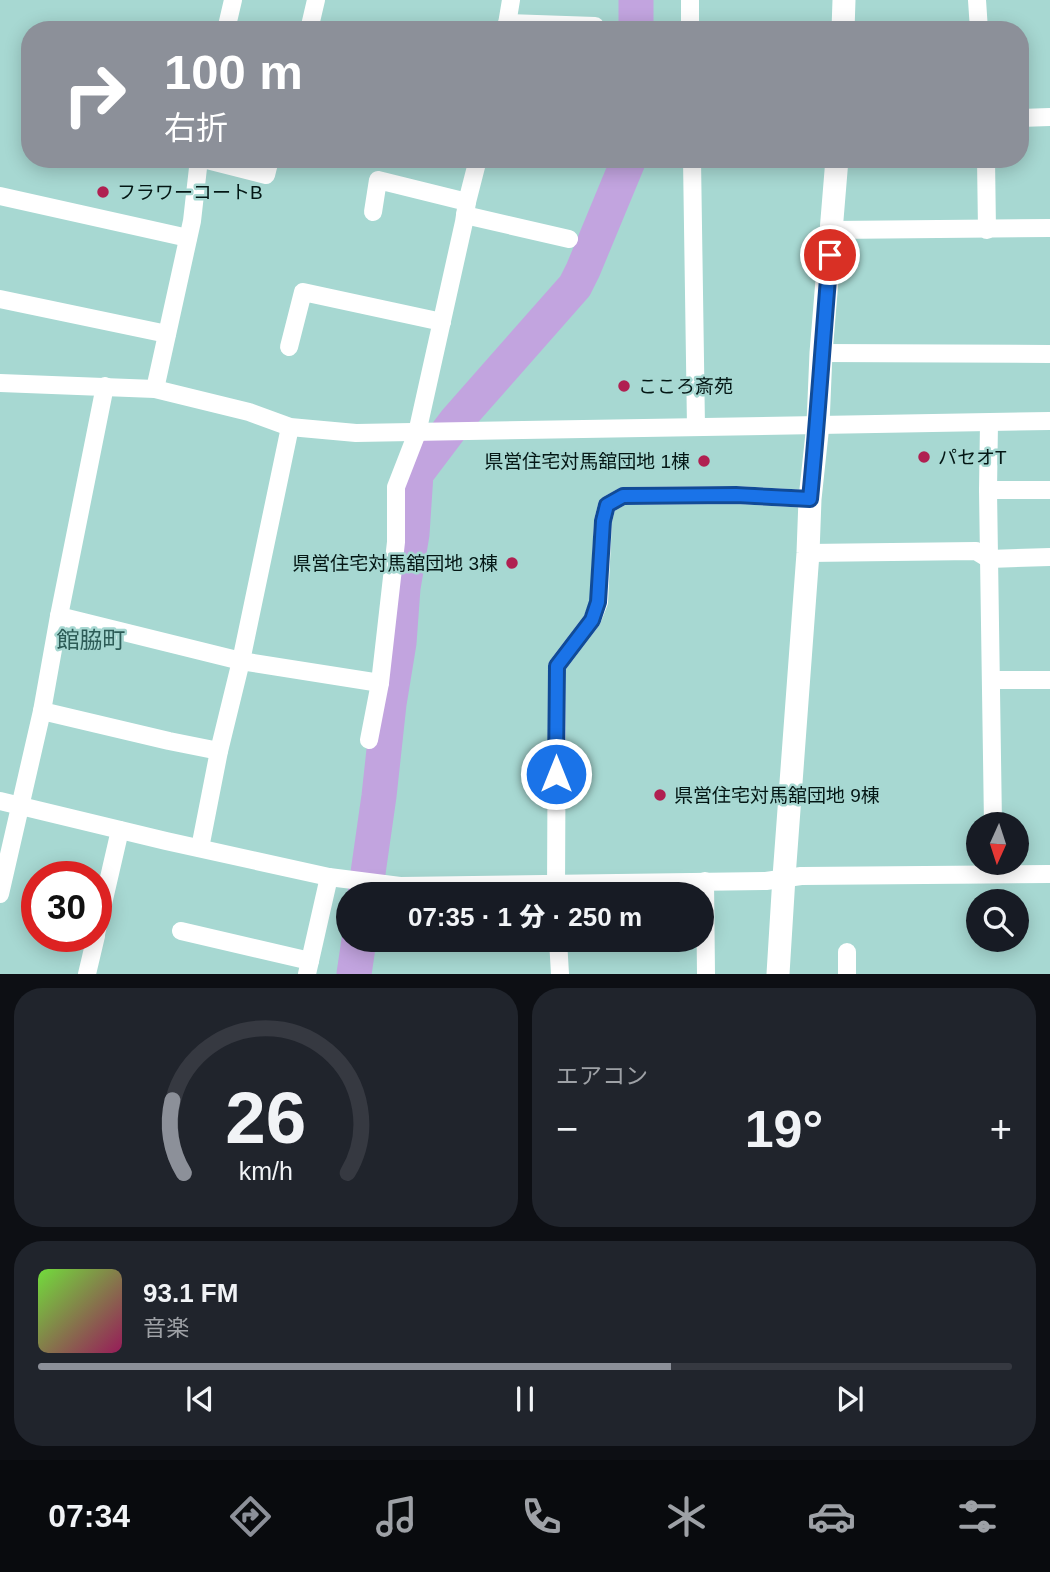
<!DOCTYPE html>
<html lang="ja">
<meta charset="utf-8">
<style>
:root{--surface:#171b24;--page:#20242c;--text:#f1f3f6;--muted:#9ea1a6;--line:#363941;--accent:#8c9099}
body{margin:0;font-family:Helvetica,"Noto Sans JP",sans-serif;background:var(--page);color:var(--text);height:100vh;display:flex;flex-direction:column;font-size:26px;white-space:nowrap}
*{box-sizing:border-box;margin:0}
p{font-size:23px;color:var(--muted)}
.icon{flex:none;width:38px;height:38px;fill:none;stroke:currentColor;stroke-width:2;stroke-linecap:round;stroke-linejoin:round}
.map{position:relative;height:974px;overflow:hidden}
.details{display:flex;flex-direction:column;gap:14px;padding:14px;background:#0d0f14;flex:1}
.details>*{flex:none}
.guide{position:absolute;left:21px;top:21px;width:1008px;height:147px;border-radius:28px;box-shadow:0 4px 18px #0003;background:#8c9099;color:#fff;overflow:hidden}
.needle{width:46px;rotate:183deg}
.fabs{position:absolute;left:966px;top:812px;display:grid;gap:14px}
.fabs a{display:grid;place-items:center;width:63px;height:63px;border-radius:50%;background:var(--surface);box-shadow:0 4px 18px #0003;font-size:35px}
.speed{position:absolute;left:21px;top:861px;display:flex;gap:14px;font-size:35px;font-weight:700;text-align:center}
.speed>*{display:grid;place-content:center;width:91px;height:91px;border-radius:50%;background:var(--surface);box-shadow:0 4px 18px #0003;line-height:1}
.speed .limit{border:10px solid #d22;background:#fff;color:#111}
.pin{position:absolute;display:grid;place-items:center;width:60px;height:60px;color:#fff;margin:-30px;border:4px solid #fff;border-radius:50%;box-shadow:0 2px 7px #0007}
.me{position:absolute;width:77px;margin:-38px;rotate:0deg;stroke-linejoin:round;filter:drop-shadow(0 0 5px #0008)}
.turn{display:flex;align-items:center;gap:24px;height:147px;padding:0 28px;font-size:32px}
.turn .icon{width:91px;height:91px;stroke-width:2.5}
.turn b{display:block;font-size:49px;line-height:60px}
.big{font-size:52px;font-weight:800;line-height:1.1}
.details .widget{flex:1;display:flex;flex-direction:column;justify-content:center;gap:10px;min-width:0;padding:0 24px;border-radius:28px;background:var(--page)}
.details .dial{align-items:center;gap:0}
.dial svg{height:182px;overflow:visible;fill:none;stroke:var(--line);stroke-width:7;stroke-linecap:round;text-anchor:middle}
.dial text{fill:var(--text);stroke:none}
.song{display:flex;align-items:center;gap:21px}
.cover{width:84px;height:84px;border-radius:10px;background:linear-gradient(135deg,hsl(100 70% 55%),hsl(330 70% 35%))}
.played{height:7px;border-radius:4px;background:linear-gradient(90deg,var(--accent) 65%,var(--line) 65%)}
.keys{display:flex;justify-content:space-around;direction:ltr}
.heat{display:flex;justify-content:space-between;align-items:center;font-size:38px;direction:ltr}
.details .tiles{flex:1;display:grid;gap:14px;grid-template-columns:1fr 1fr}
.widget:last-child{grid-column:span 2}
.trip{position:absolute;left:336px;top:882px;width:378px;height:70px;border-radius:35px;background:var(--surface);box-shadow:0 4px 18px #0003;font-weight:800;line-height:70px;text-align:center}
.dock{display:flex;height:112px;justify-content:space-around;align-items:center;background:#090b0e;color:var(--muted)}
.dock .icon{width:49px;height:49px}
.dock .on{color:var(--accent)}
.dock b{font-size:32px;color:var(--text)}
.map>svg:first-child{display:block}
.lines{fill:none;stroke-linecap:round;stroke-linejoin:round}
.river{stroke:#c2a4df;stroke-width:35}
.minor{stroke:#fff;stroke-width:18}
.tertiary{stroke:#fff;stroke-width:23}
.route-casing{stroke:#114b97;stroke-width:18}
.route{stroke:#1a73e8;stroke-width:12}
.poi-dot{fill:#b02051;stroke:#a7d8d2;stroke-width:2.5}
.labels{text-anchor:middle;stroke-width:5;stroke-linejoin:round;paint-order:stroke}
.poi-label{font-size:19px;fill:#041715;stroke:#a7d8d2;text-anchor:start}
.quarter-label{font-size:23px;fill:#2d5c57;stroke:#a7d8d2}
</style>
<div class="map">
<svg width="1050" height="974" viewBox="0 0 1050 974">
<rect width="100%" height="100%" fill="#a7d8d2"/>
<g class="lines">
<g class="river">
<polyline points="636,0 636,30"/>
<polyline points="365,894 379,796 389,704 399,643 403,588 412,534 416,474 456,421 575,286 583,270 629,159"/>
<polyline points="354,974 359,940"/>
</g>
<g class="minor">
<polyline points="690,0 690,30"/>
<polyline points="977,0 979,30"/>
<polyline points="507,23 595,26"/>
<polyline points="226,30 233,0"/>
<polyline points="309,30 316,0"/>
<polyline points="506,30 511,0"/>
<polyline points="1020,118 1050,117"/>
<polyline points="203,159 266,175 270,159"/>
<polyline points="692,159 696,427"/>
<polyline points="986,159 987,230"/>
<polyline points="0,196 188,238"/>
<polyline points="373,212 378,180 467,202"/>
<polyline points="465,215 569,239"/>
<polyline points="832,230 1050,228"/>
<polyline points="0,299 167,334"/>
<polyline points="289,347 303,292 442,322"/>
<polyline points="821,353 1050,354"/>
<polyline points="0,383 155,389 249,412 290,427 356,433 1050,421"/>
<polyline points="155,389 192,221 199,159"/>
<polyline points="989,423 988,490 993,824"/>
<polyline points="988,490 1050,490"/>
<polyline points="808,553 976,551 989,559 1050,557"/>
<polyline points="59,616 241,661 380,683"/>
<polyline points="991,680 1050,680"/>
<polyline points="42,711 169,741 219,751"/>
<polyline points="369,740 380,683 396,542 396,487 417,433 464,222 467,202 478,159"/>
<polyline points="0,801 166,841 329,877 400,886 766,881 801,876 1050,874"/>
<polyline points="200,848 219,751 241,661 290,427"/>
<polyline points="705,881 706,974"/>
<polyline points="0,894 42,711 59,616 105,386"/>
<polyline points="556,894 557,666 592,620 599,602 603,521 607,505 623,496 736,495 810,499"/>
<polyline points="181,931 310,961"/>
<polyline points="96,934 120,830"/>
<polyline points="558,940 560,974"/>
<polyline points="87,974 96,936"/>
<polyline points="307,974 329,877"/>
<polyline points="847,974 847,952"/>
</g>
<g class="tertiary">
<polyline points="843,30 844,0"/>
<polyline points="778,974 784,877 808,553 810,499 818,424 821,353 837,159"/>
</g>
</g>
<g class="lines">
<defs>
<path id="route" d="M556 774 557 666 592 620 598 602 603 521 607 505 623 496 736 495 810 499C818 418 823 336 830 255"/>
</defs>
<use href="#route" class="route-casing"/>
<use href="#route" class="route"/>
</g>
<g class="poi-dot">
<circle cx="103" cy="192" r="7"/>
<circle cx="624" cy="386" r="7"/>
<circle cx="924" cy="457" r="7"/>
<circle cx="704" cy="461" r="7"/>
<circle cx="512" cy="563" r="7"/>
<circle cx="660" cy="795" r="7"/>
</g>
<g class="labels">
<g class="poi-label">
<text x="117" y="199">フラワーコートB</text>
<text x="638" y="393">こころ斎苑</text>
<text x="938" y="464">パセオT</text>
<text x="690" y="468" text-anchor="end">県営住宅対馬舘団地 1棟</text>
<text x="498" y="570" text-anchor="end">県営住宅対馬舘団地 3棟</text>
<text x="674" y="802">県営住宅対馬舘団地 9棟</text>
</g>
<g class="quarter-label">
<text x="91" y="648">館脇町</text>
</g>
</g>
</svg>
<div class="fabs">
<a><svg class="needle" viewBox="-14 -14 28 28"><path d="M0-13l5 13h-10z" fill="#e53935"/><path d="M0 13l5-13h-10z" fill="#9ea1a6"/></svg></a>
<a><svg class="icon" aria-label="search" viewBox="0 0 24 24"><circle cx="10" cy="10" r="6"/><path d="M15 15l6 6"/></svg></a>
</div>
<div class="speed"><div class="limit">30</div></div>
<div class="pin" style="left:830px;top:255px;background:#d93025"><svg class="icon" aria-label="arrive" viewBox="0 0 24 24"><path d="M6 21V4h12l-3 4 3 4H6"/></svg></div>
<svg class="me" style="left:556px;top:774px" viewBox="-20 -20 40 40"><circle r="17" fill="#1a73e8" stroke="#fff" stroke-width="3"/><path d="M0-11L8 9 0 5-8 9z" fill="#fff"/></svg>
<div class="trip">07:35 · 1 分 · 250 m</div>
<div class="guide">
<div class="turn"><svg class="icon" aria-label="right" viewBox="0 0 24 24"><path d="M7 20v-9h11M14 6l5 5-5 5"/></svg><div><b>100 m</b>右折</div></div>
</div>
</div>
<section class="details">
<div class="tiles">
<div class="widget dial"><svg viewBox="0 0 100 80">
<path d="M14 69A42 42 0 1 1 86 69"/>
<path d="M14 69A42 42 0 0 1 9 37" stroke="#8c9099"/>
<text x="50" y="56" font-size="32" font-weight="700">26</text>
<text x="50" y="72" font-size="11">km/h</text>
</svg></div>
<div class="widget"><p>エアコン</p>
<div class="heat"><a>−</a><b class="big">19°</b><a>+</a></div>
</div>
<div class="widget">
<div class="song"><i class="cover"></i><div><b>93.1 FM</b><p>音楽</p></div></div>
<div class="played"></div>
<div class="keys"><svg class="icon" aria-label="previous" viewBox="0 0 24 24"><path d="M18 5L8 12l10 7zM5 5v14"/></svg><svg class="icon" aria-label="pause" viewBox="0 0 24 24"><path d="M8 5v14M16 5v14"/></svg><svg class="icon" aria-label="next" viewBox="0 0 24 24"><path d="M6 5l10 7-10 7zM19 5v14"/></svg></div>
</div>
</div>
</section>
<nav class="dock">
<b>07:34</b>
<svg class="icon on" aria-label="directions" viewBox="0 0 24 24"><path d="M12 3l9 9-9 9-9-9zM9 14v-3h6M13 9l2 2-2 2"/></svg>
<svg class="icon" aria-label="music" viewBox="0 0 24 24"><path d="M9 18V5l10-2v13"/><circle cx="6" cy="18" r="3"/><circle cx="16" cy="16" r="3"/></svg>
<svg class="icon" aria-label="phone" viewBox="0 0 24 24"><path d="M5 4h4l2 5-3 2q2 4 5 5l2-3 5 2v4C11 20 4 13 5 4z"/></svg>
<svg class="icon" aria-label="climate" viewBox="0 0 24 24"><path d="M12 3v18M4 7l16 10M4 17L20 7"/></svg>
<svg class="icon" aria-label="car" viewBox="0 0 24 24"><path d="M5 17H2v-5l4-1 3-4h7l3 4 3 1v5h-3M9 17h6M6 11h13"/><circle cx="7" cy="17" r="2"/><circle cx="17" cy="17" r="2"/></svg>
<svg class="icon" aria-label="filters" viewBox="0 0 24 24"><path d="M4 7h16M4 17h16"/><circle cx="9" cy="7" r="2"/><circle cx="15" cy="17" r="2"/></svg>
</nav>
